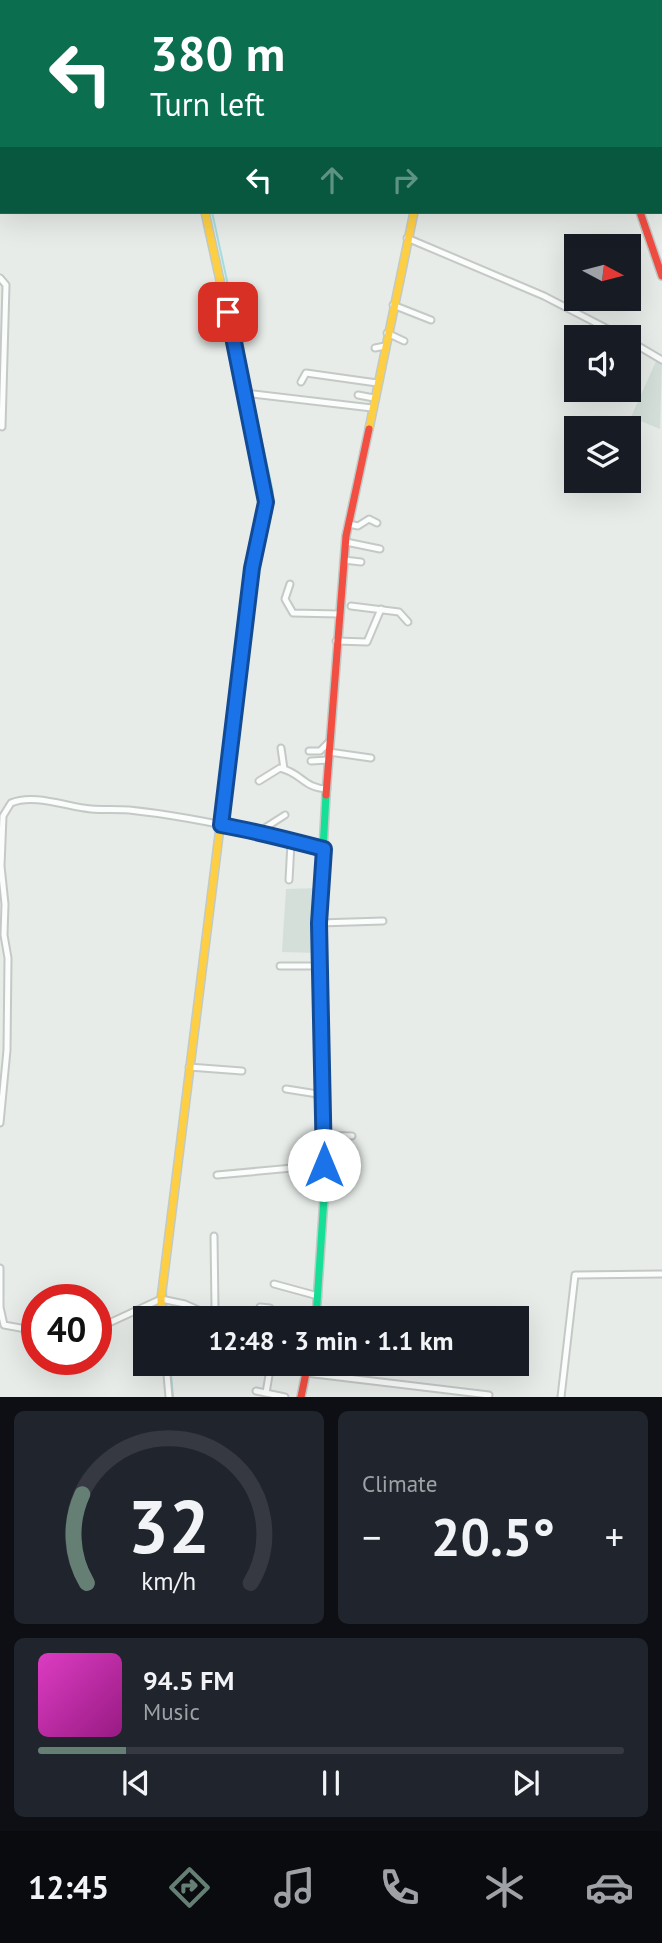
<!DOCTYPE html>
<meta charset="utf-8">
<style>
:root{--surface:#171b24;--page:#20242c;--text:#f1f3f6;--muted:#9ea1a6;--line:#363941;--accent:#667f75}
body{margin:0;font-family:"PT Sans",sans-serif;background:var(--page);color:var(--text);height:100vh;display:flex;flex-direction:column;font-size:26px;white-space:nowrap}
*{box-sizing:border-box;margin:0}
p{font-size:23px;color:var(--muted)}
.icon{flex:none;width:38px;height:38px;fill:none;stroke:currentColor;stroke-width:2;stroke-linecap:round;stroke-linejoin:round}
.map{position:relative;height:1397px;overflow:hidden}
.sheet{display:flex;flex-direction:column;gap:14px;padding:14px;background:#0d0f14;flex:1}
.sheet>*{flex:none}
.top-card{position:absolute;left:0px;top:0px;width:663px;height:214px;box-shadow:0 7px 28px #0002;background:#0b6e4f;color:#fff;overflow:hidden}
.needle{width:46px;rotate:97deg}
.tools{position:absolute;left:564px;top:234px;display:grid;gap:14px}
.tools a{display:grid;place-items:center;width:77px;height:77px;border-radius:0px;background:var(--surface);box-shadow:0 7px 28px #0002;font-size:35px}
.speed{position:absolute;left:21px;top:1284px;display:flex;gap:14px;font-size:35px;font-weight:700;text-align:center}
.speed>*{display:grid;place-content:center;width:91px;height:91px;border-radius:50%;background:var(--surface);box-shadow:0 7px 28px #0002;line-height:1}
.speed .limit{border:10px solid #d22;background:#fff;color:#111}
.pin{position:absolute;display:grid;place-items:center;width:60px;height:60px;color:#fff;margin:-30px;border-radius:14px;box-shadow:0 4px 10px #0006}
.me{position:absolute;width:77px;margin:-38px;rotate:0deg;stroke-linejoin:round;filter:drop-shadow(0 0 5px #0008)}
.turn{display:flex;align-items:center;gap:24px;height:147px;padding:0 35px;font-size:32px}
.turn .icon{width:91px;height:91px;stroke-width:2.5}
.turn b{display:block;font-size:49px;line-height:60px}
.lanes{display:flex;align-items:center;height:66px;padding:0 35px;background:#0003;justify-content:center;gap:35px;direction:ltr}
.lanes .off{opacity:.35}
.big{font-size:52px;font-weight:700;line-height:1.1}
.sheet .tile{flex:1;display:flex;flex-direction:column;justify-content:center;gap:10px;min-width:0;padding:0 24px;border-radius:10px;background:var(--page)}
.sheet .dial{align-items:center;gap:0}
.dial svg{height:182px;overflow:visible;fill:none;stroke:var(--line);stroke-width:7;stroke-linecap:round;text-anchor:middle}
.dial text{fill:var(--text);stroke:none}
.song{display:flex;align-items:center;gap:21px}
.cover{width:84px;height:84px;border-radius:10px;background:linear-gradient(135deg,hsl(310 70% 55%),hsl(310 70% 35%))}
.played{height:7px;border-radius:4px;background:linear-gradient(90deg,var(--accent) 15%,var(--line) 15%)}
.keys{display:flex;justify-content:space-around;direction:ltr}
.heat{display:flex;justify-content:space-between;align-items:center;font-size:38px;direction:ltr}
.sheet .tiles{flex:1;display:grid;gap:14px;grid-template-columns:1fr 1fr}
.tile:last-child{grid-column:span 2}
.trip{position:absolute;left:133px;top:1306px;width:396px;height:70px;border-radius:0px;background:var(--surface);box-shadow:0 7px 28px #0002;font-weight:700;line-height:70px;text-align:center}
.tab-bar{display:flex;height:112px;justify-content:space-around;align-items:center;background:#090b0e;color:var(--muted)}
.tab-bar .icon{width:49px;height:49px}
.tab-bar .current{color:var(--accent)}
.tab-bar b{font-size:32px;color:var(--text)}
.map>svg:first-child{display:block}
.built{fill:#d4dfd9}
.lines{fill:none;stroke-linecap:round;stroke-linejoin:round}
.stream{stroke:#a4ddde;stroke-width:2}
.street-casing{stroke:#c4c9c6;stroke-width:9}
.fast-casing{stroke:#c2cac6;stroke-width:10}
.slow-casing{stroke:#c2cac6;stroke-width:10}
.jam-casing{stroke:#c2cac6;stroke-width:10}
.street{stroke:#fbfcfc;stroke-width:5}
.fast{stroke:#16e098;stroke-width:7}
.slow{stroke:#ffcf43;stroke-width:7}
.jam{stroke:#f24e42;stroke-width:7}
.route-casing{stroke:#114b97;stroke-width:18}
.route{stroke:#1a73e8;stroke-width:12}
</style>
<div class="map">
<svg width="662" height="1397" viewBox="0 0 662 1397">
<rect width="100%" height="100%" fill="#e7ece9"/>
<g class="built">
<polygon points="657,359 662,362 660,429 631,417"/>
<polygon points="320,888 317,953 282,952 286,889"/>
</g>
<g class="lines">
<g class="stream">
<polyline points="164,0 165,2"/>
<polyline points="211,924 259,552 273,492 212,212"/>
<polyline points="166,1287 167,1318"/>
<polyline points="170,1363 173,1397"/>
</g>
<defs>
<g id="street">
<polyline points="290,0 292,2"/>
<polyline points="156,1 158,0"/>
<polyline points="72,2 73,0"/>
<polyline points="105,2 106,0"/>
<polyline points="182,2 182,0"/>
<polyline points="417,2 417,0"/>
<polyline points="0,51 1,72"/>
<polyline points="662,117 662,118"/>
<polyline points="407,238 544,296 625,338"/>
<polyline points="0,278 6,285 2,427"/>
<polyline points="393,305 431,320"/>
<polyline points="387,333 404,341"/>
<polyline points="628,340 662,360"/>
<polyline points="375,348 385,346"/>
<polyline points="301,382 306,373 377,383"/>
<polyline points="253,394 372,408"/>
<polyline points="358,395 374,398"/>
<polyline points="349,524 358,526 369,519 377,523"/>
<polyline points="346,542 380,549"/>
<polyline points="344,560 361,562"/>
<polyline points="290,584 285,599 293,613 339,614"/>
<polyline points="351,606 399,612 408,622"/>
<polyline points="336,641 367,642 381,609"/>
<polyline points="281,748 284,769"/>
<polyline points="309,751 320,751 329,742"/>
<polyline points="329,752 371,758"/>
<polyline points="311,761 328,760"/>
<path d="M259 781 280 768C302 773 303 788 327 789"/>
<polyline points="260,831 285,815"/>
<polyline points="289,880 291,843"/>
<polyline points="319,923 383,921"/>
<polyline points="280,966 320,966"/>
<polyline points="189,1067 242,1071"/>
<polyline points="286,1089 324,1095"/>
<path d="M0 1123 7 1050 8 958 4 935 5 904 1 866 3 816 11 803C34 793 67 807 91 809 103 810 116 809 129 810 195 817 260 832 324 849"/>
<polyline points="324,1135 352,1136"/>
<polyline points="217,1175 325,1165"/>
<polyline points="0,1268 0,1307 4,1325 37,1331"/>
<polyline points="274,1284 318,1296"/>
<polyline points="260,1307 270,1308 273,1318"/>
<polyline points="96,1329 161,1299 185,1304 212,1316 215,1308 214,1236"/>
<polyline points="166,1363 169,1397"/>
<polyline points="306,1373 489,1395"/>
<polyline points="256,1391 285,1397"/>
<polyline points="266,1393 270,1369 273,1366 306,1370"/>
<polyline points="561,1397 575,1275 662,1274"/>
</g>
<polyline id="fast" points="316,1318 325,1183 319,923 326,795"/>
<g id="slow">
<polyline points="566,0 566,2"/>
<polyline points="205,212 228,317"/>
<polyline points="369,429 414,212"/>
<polyline points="162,1318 161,1299 234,715"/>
</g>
<g id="jam">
<polyline points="0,72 2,72"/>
<polyline points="640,212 662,276"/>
<polyline points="228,317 266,497 252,568 234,715"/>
<polyline points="326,795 346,536 369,429"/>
<polyline points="301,1397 308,1363"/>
</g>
</defs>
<use href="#street" class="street-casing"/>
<use href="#fast" class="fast-casing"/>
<use href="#slow" class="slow-casing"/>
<use href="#jam" class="jam-casing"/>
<use href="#street" class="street"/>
<use href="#fast" class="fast"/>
<use href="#slow" class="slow"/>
<use href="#jam" class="jam"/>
</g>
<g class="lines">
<defs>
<path id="route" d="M228 312 266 502 252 568 221 825C256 831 290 840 324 849L319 923 324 1165"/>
</defs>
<use href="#route" class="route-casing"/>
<use href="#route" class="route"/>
</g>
</svg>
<div class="tools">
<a><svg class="needle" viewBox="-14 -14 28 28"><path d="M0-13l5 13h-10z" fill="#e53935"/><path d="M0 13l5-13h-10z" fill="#9ea1a6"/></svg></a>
<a><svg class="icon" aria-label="sound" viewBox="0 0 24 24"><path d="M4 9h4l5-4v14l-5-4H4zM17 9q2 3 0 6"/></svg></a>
<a><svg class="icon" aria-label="layers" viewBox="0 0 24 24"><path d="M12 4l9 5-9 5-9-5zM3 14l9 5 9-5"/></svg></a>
</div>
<div class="speed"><div class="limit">40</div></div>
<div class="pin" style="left:228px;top:312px;background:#d93025"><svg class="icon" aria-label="arrive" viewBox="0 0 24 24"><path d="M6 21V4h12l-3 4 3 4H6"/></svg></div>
<svg class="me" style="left:324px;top:1165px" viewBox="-20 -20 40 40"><circle r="19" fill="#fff"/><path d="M0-13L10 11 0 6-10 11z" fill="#1a73e8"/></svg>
<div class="trip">12:48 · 3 min · 1.1 km</div>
<div class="top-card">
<div class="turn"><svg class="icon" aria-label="left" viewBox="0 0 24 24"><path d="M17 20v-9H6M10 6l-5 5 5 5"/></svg><div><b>380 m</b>Turn left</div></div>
<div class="lanes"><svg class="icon" aria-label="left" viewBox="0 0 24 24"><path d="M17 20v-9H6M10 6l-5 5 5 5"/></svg><svg class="icon off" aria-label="ahead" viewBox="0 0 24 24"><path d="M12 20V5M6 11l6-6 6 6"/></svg><svg class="icon off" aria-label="right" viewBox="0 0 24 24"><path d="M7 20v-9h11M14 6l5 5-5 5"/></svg></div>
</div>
</div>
<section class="sheet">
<div class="tiles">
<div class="tile dial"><svg viewBox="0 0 100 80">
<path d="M14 69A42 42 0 1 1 86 69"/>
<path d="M14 69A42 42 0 0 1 12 30" stroke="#667f75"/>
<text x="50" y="56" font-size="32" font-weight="700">32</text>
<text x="50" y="72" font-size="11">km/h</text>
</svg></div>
<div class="tile"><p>Climate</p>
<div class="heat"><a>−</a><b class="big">20.5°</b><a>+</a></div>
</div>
<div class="tile">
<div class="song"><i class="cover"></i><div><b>94.5 FM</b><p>Music</p></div></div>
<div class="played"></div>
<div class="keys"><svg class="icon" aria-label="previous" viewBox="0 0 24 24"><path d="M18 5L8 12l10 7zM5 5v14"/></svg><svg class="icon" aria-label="pause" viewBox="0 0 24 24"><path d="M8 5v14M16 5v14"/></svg><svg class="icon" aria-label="next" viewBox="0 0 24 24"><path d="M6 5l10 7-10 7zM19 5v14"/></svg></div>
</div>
</div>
</section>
<nav class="tab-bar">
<b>12:45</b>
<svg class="icon current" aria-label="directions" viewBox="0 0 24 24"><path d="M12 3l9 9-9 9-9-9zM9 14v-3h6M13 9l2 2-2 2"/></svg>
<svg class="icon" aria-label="music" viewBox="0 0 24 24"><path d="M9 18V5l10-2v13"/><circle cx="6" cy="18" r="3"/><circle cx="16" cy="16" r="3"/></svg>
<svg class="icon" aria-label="phone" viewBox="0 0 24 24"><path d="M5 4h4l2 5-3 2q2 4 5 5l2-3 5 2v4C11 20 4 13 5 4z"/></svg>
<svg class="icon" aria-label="climate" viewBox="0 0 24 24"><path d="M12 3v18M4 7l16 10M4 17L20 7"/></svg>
<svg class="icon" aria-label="car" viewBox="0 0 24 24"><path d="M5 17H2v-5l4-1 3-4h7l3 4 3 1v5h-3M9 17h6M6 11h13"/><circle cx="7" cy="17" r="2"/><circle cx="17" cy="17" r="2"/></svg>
</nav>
